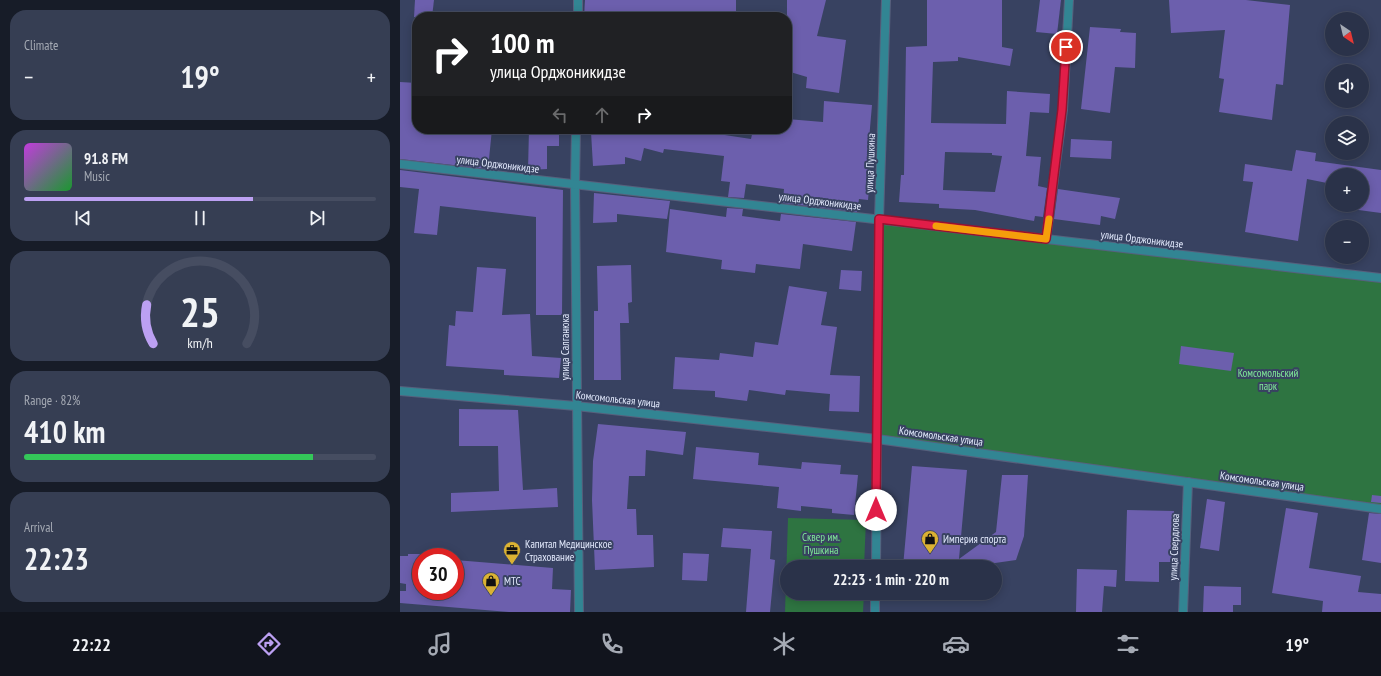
<!DOCTYPE html>
<meta charset="utf-8">
<style>
:root{--surface:#2a3249;--page:#363e53;--text:#f1f3f6;--muted:#a5aab4;--line:#464d61;--accent:#bca0f2}
body{margin:0;font-family:"PT Sans Narrow",sans-serif;background:var(--page);color:var(--text);height:100vh;display:flex;flex-direction:column;font-size:15px;white-space:nowrap}
*{box-sizing:border-box;margin:0}
p{font-size:13px;color:var(--muted)}
.icon{flex:none;width:22px;height:22px;fill:none;stroke:currentColor;stroke-width:2;stroke-linecap:round;stroke-linejoin:round}
.map{position:relative;flex:1;overflow:hidden}
.sheet{display:flex;flex-direction:column;gap:10px;padding:10px;background:#171c28;width:400px}
.sheet>*{flex:none}
.hud{position:absolute;left:12px;top:12px;width:380px;height:122px;border-radius:16px;box-shadow:0 2px 10px #0003,0 0 0 1px var(--line);background:#202124;color:#fff;overflow:hidden}
.needle{width:26px;rotate:145deg}
.fabs{position:absolute;left:925px;top:12px;display:grid;gap:8px}
.fabs a{display:grid;place-items:center;width:44px;height:44px;border-radius:50%;background:var(--surface);box-shadow:0 2px 10px #0003,0 0 0 1px var(--line);font-size:20px}
.speed{position:absolute;left:12px;top:548px;display:flex;gap:8px;font-size:20px;font-weight:700;text-align:center}
.speed>*{display:grid;place-content:center;width:52px;height:52px;border-radius:50%;background:var(--surface);box-shadow:0 2px 10px #0003,0 0 0 1px var(--line);line-height:1}
.speed .limit{border:6px solid #d22;background:#fff;color:#111}
.pin{position:absolute;display:grid;place-items:center;width:34px;height:34px;color:#fff;margin:-17px;border:2px solid #fff;border-radius:50%;box-shadow:0 1px 4px #0007}
.me{position:absolute;width:44px;margin:-22px;rotate:0deg;stroke-linejoin:round;filter:drop-shadow(0 0 3px #0008)}
.turn{display:flex;align-items:center;gap:14px;height:84px;padding:0 12px;font-size:18px}
.turn .icon{width:52px;height:52px;stroke-width:2.5}
.turn b{display:block;font-size:28px;line-height:34px}
.lanes{display:flex;align-items:center;height:38px;padding:0 12px;background:#0003;justify-content:center;gap:20px;direction:ltr}
.lanes .off{opacity:.35}
.big{font-size:30px;font-weight:800;line-height:1.1}
.sheet .tile{flex:1;display:flex;flex-direction:column;justify-content:center;gap:6px;min-width:0;padding:0 14px;border-radius:16px;background:var(--page)}
.sheet .dial{align-items:center;gap:0}
.dial svg{height:104px;overflow:visible;fill:none;stroke:var(--line);stroke-width:7;stroke-linecap:round;text-anchor:middle}
.dial text{fill:var(--text);stroke:none}
.song{display:flex;align-items:center;gap:12px}
.cover{width:48px;height:48px;border-radius:6px;background:linear-gradient(135deg,hsl(290 70% 55%),hsl(130 70% 35%))}
.played{height:4px;border-radius:2px;background:linear-gradient(90deg,var(--accent) 65%,var(--line) 65%)}
.keys{display:flex;justify-content:space-around;direction:ltr}
.heat{display:flex;justify-content:space-between;align-items:center;font-size:22px;direction:ltr}
.charge{height:6px;border-radius:3px;background:linear-gradient(90deg,#34c759 82%,var(--line) 0)}
.trip{position:absolute;left:380px;top:560px;width:222px;height:40px;border-radius:20px;background:var(--surface);box-shadow:0 2px 10px #0003,0 0 0 1px var(--line);font-weight:800;line-height:40px;text-align:center}
.tabs{display:flex;height:64px;justify-content:space-around;align-items:center;background:#11141d;color:var(--muted)}
.tabs .icon{width:28px;height:28px}
.tabs .current{color:var(--accent)}
.tabs b{font-size:18px;color:var(--text)}
main{display:flex;flex:1;min-height:0}
.map>svg:first-child{display:block}
.green{fill:#2e7441}
.building{fill:#6c5fad;fill-rule:evenodd}
.lines{fill:none;stroke-linecap:round;stroke-linejoin:round}
.minor-casing{stroke:#57607d;stroke-width:10}
.minor{stroke:#328593;stroke-width:8}
.route-casing{stroke:#92132f;stroke-width:10}
.route{stroke:#e11d48;stroke-width:7}
.slow{stroke:#f59e0b;stroke-width:7}
.labels{text-anchor:middle;stroke-width:4;stroke-linejoin:round;paint-order:stroke}
.street-label{font-size:11px;fill:#e3eafd;stroke:#384261}
.park-label{font-size:11px;fill:#80ea98;stroke:#384261}
.poi-label{font-size:11px;fill:#e3eafd;stroke:#384261;text-anchor:start}
</style>
<main>
<section class="sheet">
<div class="tile"><p>Climate</p>
<div class="heat"><a>−</a><b class="big">19°</b><a>+</a></div>
</div>
<div class="tile">
<div class="song"><i class="cover"></i><div><b>91.8 FM</b><p>Music</p></div></div>
<div class="played"></div>
<div class="keys"><svg class="icon" aria-label="previous" viewBox="0 0 24 24"><path d="M18 5L8 12l10 7zM5 5v14"/></svg><svg class="icon" aria-label="pause" viewBox="0 0 24 24"><path d="M8 5v14M16 5v14"/></svg><svg class="icon" aria-label="next" viewBox="0 0 24 24"><path d="M6 5l10 7-10 7zM19 5v14"/></svg></div>
</div>
<div class="tile dial"><svg viewBox="0 0 100 80">
<path d="M14 69A42 42 0 1 1 86 69"/>
<path d="M14 69A42 42 0 0 1 9 39" stroke="#bca0f2"/>
<text x="50" y="56" font-size="32" font-weight="700">25</text>
<text x="50" y="72" font-size="11">km/h</text>
</svg></div>
<div class="tile"><p>Range · 82%</p><b class="big">410 km</b><div class="charge"></div></div>
<div class="tile"><p>Arrival</p><b class="big">22:23</b></div>
</section>
<div class="map">
<svg width="981" height="612" viewBox="0 0 981 612">
<rect width="100%" height="100%" fill="#384261"/>
<g class="green">
<polygon points="479,219 981,278 981,509 477,439"/>
<polygon points="388,518 466,520 464,567 387,567 387,593 464,593 463,612 385,612"/>
</g>
<g class="building">
<polygon points="15,0 34,0 32,17 14,17"/>
<polygon points="185,0 336,0 336,17 184,17"/>
<polygon points="387,0 426,0 417,36 446,40 439,93 406,88 407,77 387,71"/>
<path d="M527 0H602V47L613 49 610 66 558 57V61L533 62 531 123 606 124 607 91 650 94 649 113 630 112 626 156 641 157 638 186 647 188 643 217 635 216 634 221 575 210 539 208V204L499 202 501 175H504L506 47 527 46ZM545 152 592 153V155L602 156 595 192 543 190Z"/>
<polygon points="640,0 661,0 657,34 636,32"/>
<polygon points="769,0 846,0 890,5 883,85 876,84 872,120 819,112 824,79 819,78 825,30 771,33"/>
<polygon points="690,27 721,29 720,32 736,33 735,68 715,67 710,113 681,109"/>
<polygon points="0,82 17,83 17,129 92,129 88,169 0,159"/>
<polygon points="424,101 472,105 468,151 472,151 468,200 459,199 457,212 383,203 384,189 346,184 344,198 328,197 330,182 321,181 324,156 264,149 263,153 244,148 241,161 225,157 225,164 193,166 191,132 227,129 319,129 318,134 351,139 353,130 375,133 375,129 387,129 387,119 423,122"/>
<polygon points="129,129 159,129 159,146 147,146 147,169 128,170"/>
<polygon points="671,139 712,141 711,159 670,157"/>
<polygon points="896,150 916,153 915,161 981,170 981,213 936,207 936,205 962,205 962,175 932,175 932,184 907,179 898,241 845,232 853,182 843,181 845,164 892,171"/>
<polygon points="0,170 163,190 162,315 136,315 136,217 40,206 37,235 14,233 19,189 0,187"/>
<polygon points="658,189 720,198 715,219 701,216 700,225 654,219"/>
<polygon points="194,193 270,201 267,219 217,214 217,222 193,223"/>
<polygon points="327,208 343,209 342,216 380,221 381,214 456,222 452,251 403,244 400,269 356,264 355,273 321,269 322,260 266,252 270,209 326,217"/>
<polygon points="231,265 232,302 228,303 229,323 220,323 221,380 194,380 194,311 198,311 197,266"/>
<polygon points="77,267 106,269 102,315 130,314 132,356 161,358 159,378 104,375 104,370 46,366 49,325 55,326 56,311 73,312"/>
<polygon points="441,270 462,271 461,291 439,289"/>
<polygon points="389,286 427,292 421,325 437,327 430,375 460,376 459,412 429,411 430,394 386,390 385,395 349,390 347,401 315,397 315,391 273,389 275,357 319,360 320,353 353,357 355,342 378,345"/>
<polygon points="781,346 834,353 831,371 779,364"/>
<polygon points="59,409 118,410 123,490 157,488 158,507 51,512 51,493 99,491 98,446 59,446"/>
<polygon points="198,424 286,432 283,455 246,450 245,476 229,476 227,509 236,509 237,535 253,535 254,567 195,570 192,500 193,461"/>
<polygon points="296,447 359,453 358,465 401,469 402,462 441,465 440,474 458,475 454,515 432,513 432,509 401,506 401,511 377,508 379,487 293,479"/>
<polygon points="512,466 567,470 559,559 596,532 602,475 628,475 624,536 616,560 567,567 503,567"/>
<polygon points="972,495 981,496 981,503 971,502"/>
<polygon points="807,499 825,502 819,551 800,548"/>
<polygon points="886,508 918,513 909,568 961,576 958,592 981,594 981,612 922,612 923,601 872,593"/>
<polygon points="727,510 774,511 772,562 759,562 759,582 725,581"/>
<polygon points="969,513 981,514 981,563 962,560"/>
<polygon points="323,528 372,531 370,559 375,560 370,612 346,612 351,549 321,547"/>
<polygon points="283,553 309,554 307,581 282,580"/>
<polygon points="8,554 21,554 21,591 55,591 55,560 153,568 152,589 171,590 170,612 109,612 0,603 0,591 6,591 6,584 0,583 0,556 8,556"/>
<polygon points="677,569 717,570 716,587 704,586 702,612 676,612"/>
<polygon points="804,586 841,587 841,605 833,605 833,612 803,612"/>
</g>
<g class="lines">
<defs>
<g id="minor">
<polyline points="178,17 178,0"/>
<polyline points="176,129 175,184 179,612"/>
<polyline points="0,164 981,278"/>
<polyline points="646,239 663,110 669,0"/>
<polyline points="0,391 176,406 477,439 981,509"/>
<polyline points="476,567 479,219 486,0"/>
<polyline points="475,612 475,593"/>
<polyline points="783,612 788,482"/>
</g>
</defs>
<use href="#minor" class="minor-casing"/>
<use href="#minor" class="minor"/>
</g>
<g class="lines">
<defs>
<polyline id="route" points="476,510 479,219 646,239 662,110 666,47"/>
</defs>
<use href="#route" class="route-casing"/>
<use href="#route" class="route"/>
<polyline class="slow" points="536,226 646,239 649,219"/>
</g>
<defs>
<symbol id="shop-pin" viewBox="-11 -11 22 30"><path d="M0 17L-7.5 6A9.5 9.5 0 1 1 7.5 6Z" fill="#dbb233" stroke="#384261"/><path d="M-5-2.5h2.3a2.7 3.5 0 0 1 5.4 0H5L5.5 6h-11ZM-1.5-2.5h3a1.5 2.3 0 0 0-3 0Z" fill="#111"/></symbol>
<symbol id="office-pin" viewBox="-11 -11 22 30"><path d="M0 17L-7.5 6A9.5 9.5 0 1 1 7.5 6Z" fill="#dbb233" stroke="#384261"/><path d="M-6-3h4V-5.5h4V-3h4V5H-6ZM-1-4.5V-3h2v-1.5ZM-6 0V1H6V0Z" fill="#111"/></symbol>
</defs>
<g fill-rule="evenodd">
<use href="#shop-pin" x="520" y="529" width="20" height="27"/>
<use href="#office-pin" x="102" y="540" width="20" height="27"/>
<use href="#shop-pin" x="81" y="571" width="20" height="27"/>
</g>
<g class="labels">
<g class="street-label">
<text transform="translate(470 163) rotate(-88)" y="4">улица Пушкина</text>
<text transform="translate(98 164) rotate(7)" y="4">улица Орджоникидзе</text>
<text transform="translate(420 201) rotate(7)" y="4">улица Орджоникидзе</text>
<text transform="translate(742 239) rotate(7)" y="4">улица Орджоникидзе</text>
<text transform="translate(165 347) rotate(-90)" y="4">улица Салганюка</text>
<text transform="translate(218 399) rotate(6)" y="4">Комсомольская улица</text>
<text transform="translate(541 436) rotate(8)" y="4">Комсомольская улица</text>
<text transform="translate(862 481) rotate(8)" y="4">Комсомольская улица</text>
<text transform="translate(774 547) rotate(-88)" y="4">улица Свердлова</text>
</g>
<g class="park-label">
<text x="868" y="377">Комсомольский<tspan x="868" dy="13">парк</tspan></text>
<text x="421" y="541">Сквер им.<tspan x="421" dy="13">Пушкина</tspan></text>
</g>
<g class="poi-label">
<text x="543" y="543">Империя спорта</text>
<text x="125" y="548">Капитал Медицинское<tspan x="125" dy="13">Страхование</tspan></text>
<text x="104" y="585">МТС</text>
</g>
</g>
</svg>
<div class="fabs">
<a><svg class="needle" viewBox="-14 -14 28 28"><path d="M0-13l5 13h-10z" fill="#e53935"/><path d="M0 13l5-13h-10z" fill="#a5aab4"/></svg></a>
<a><svg class="icon" aria-label="sound" viewBox="0 0 24 24"><path d="M4 9h4l5-4v14l-5-4H4zM17 9q2 3 0 6"/></svg></a>
<a><svg class="icon" aria-label="layers" viewBox="0 0 24 24"><path d="M12 4l9 5-9 5-9-5zM3 14l9 5 9-5"/></svg></a>
<a>+</a>
<a>−</a>
</div>
<div class="speed"><div class="limit">30</div></div>
<div class="pin" style="left:666px;top:47px;background:#d93025"><svg class="icon" aria-label="arrive" viewBox="0 0 24 24"><path d="M6 21V4h12l-3 4 3 4H6"/></svg></div>
<svg class="me" style="left:476px;top:510px" viewBox="-20 -20 40 40"><circle r="19" fill="#fff"/><path d="M0-13L10 11 0 6-10 11z" fill="#e11d48"/></svg>
<div class="trip">22:23 · 1 min · 220 m</div>
<div class="hud">
<div class="turn"><svg class="icon" aria-label="right" viewBox="0 0 24 24"><path d="M7 20v-9h11M14 6l5 5-5 5"/></svg><div><b>100 m</b>улица Орджоникидзе</div></div>
<div class="lanes"><svg class="icon off" aria-label="left" viewBox="0 0 24 24"><path d="M17 20v-9H6M10 6l-5 5 5 5"/></svg><svg class="icon off" aria-label="ahead" viewBox="0 0 24 24"><path d="M12 20V5M6 11l6-6 6 6"/></svg><svg class="icon" aria-label="right" viewBox="0 0 24 24"><path d="M7 20v-9h11M14 6l5 5-5 5"/></svg></div>
</div>
</div>
</main>
<nav class="tabs">
<b>22:22</b>
<svg class="icon current" aria-label="directions" viewBox="0 0 24 24"><path d="M12 3l9 9-9 9-9-9zM9 14v-3h6M13 9l2 2-2 2"/></svg>
<svg class="icon" aria-label="music" viewBox="0 0 24 24"><path d="M9 18V5l10-2v13"/><circle cx="6" cy="18" r="3"/><circle cx="16" cy="16" r="3"/></svg>
<svg class="icon" aria-label="phone" viewBox="0 0 24 24"><path d="M5 4h4l2 5-3 2q2 4 5 5l2-3 5 2v4C11 20 4 13 5 4z"/></svg>
<svg class="icon" aria-label="climate" viewBox="0 0 24 24"><path d="M12 3v18M4 7l16 10M4 17L20 7"/></svg>
<svg class="icon" aria-label="car" viewBox="0 0 24 24"><path d="M5 17H2v-5l4-1 3-4h7l3 4 3 1v5h-3M9 17h6M6 11h13"/><circle cx="7" cy="17" r="2"/><circle cx="17" cy="17" r="2"/></svg>
<svg class="icon" aria-label="filters" viewBox="0 0 24 24"><path d="M4 7h16M4 17h16"/><circle cx="9" cy="7" r="2"/><circle cx="15" cy="17" r="2"/></svg>
<b>19°</b>
</nav>
